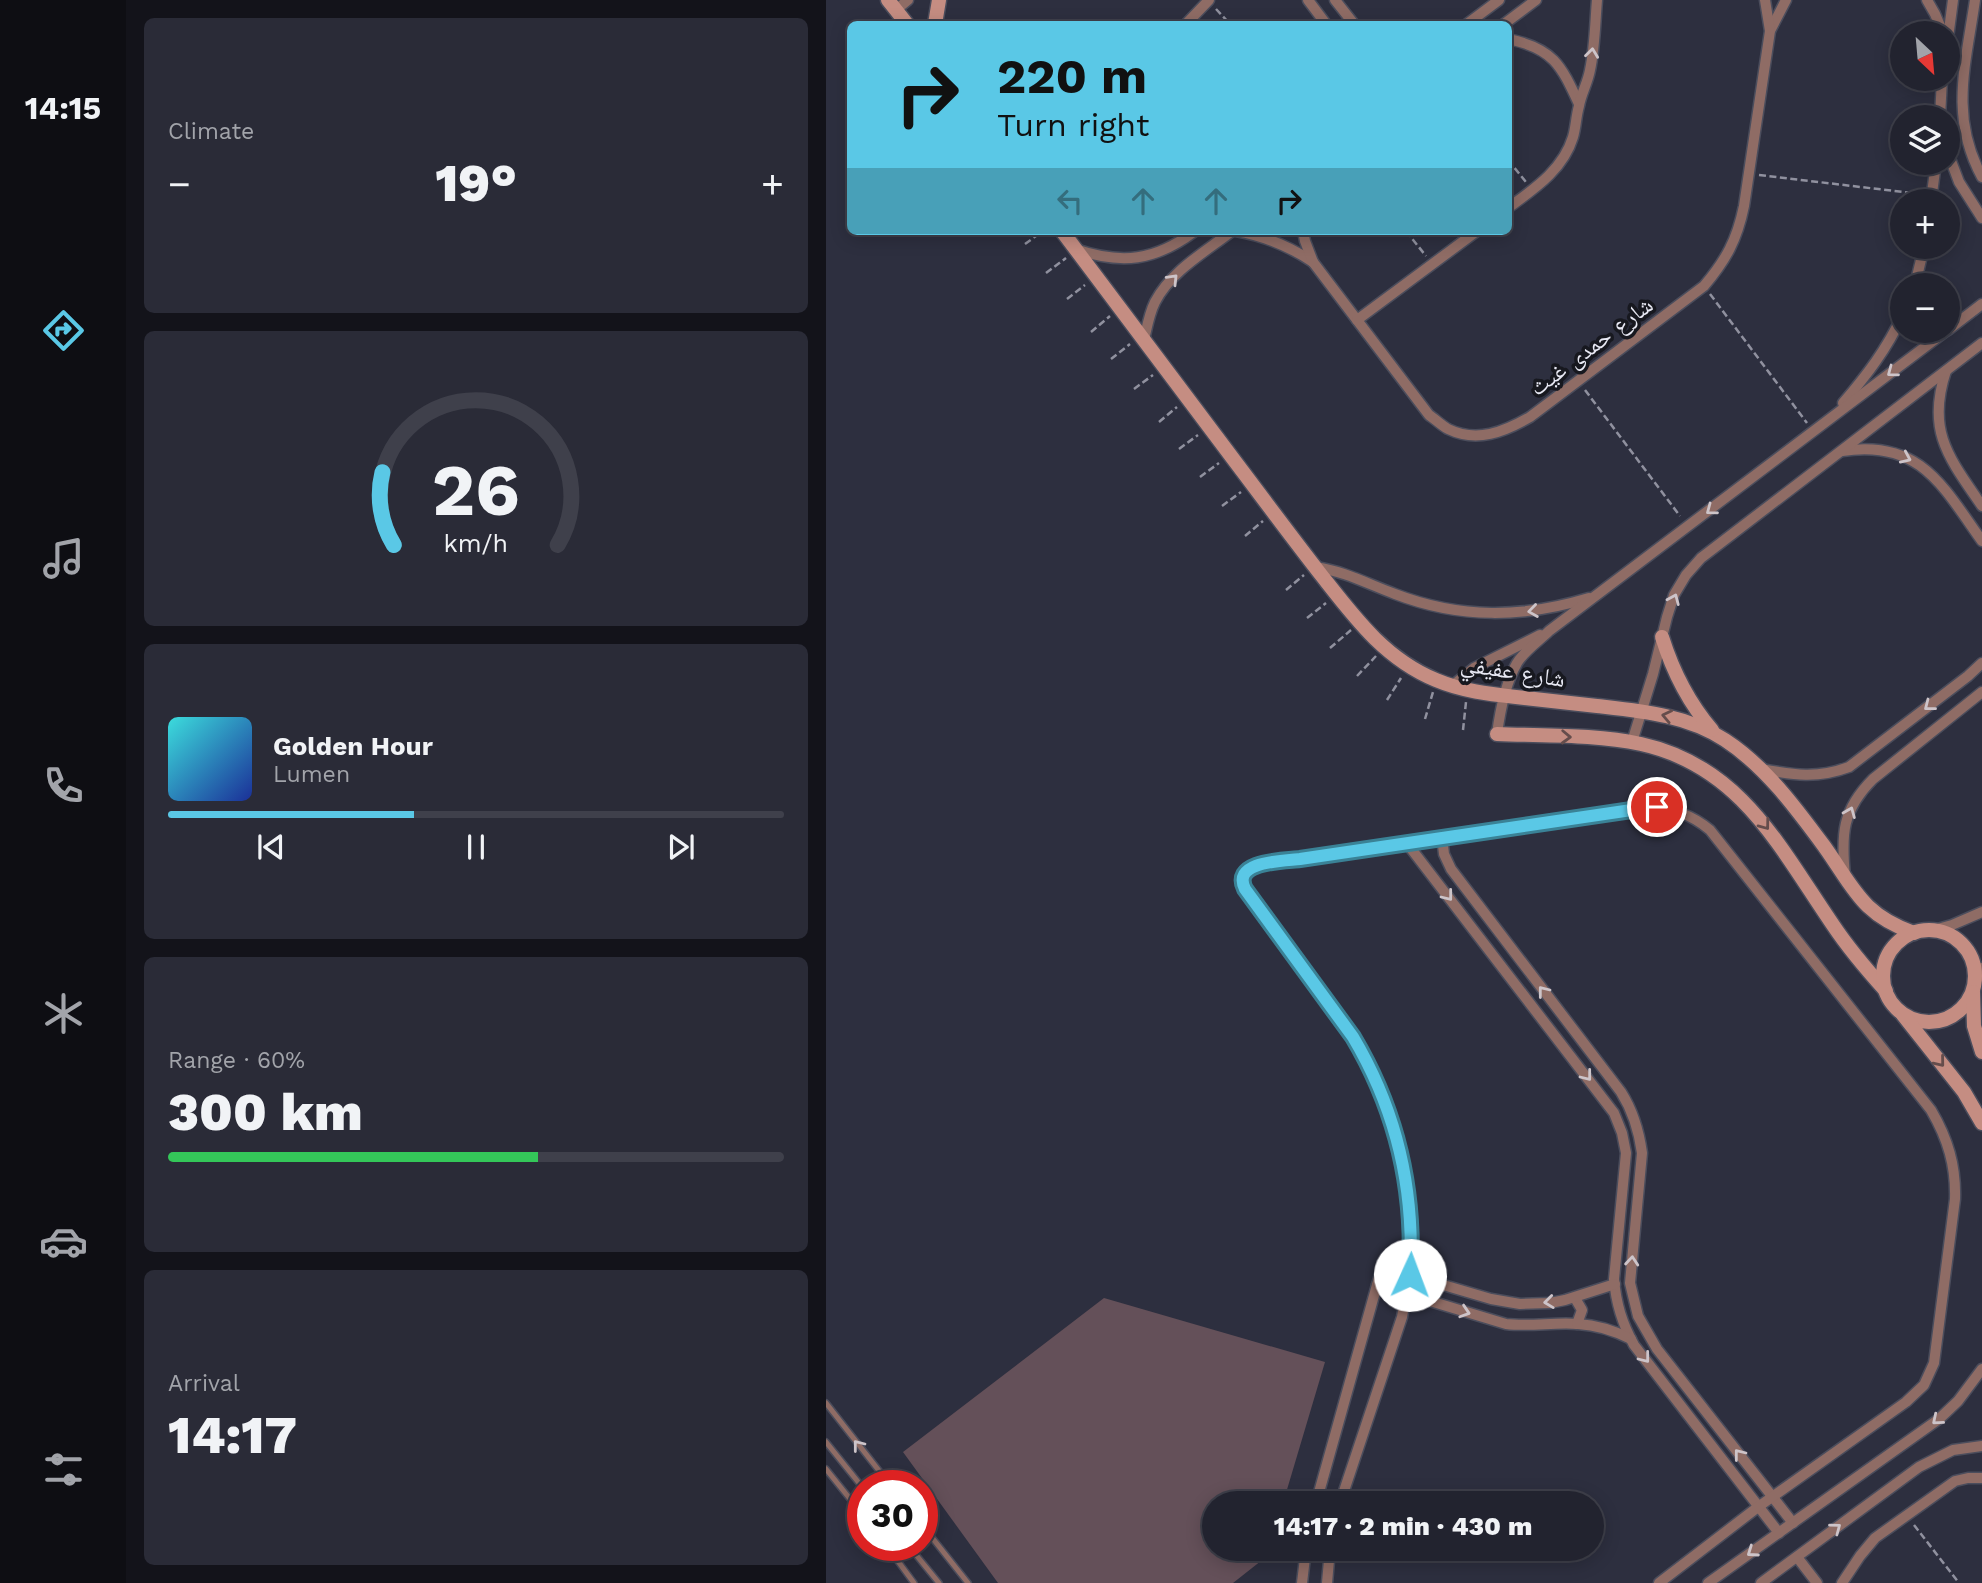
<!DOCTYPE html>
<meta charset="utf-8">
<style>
:root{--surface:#22232f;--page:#2a2b37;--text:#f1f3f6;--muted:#a2a4aa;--line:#3f404b;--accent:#5ac8e6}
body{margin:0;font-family:"Work Sans","Noto Naskh Arabic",sans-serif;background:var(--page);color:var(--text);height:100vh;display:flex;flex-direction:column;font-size:26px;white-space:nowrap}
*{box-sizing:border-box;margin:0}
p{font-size:23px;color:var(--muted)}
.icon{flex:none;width:38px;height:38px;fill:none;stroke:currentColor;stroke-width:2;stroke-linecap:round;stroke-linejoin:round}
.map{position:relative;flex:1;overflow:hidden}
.panel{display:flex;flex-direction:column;gap:18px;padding:18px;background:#13131a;width:700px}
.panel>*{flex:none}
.top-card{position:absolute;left:21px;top:21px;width:665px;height:214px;border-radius:10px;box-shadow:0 4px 18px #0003,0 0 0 2px var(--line);background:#5ac8e6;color:#111;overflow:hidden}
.needle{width:46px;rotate:154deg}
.controls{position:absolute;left:1064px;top:21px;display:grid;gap:14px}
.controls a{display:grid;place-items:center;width:70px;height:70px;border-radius:50%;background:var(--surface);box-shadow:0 4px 18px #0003,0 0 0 2px var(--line);font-size:35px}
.speed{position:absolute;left:21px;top:1470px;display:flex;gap:14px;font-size:35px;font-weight:700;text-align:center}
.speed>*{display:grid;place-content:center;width:91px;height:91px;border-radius:50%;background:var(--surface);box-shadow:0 4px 18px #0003,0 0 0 2px var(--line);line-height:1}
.speed .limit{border:10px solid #d22;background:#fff;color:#111}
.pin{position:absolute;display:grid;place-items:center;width:60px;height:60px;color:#fff;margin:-30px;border:4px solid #fff;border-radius:50%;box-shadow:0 2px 7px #0007}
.me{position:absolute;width:77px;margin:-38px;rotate:2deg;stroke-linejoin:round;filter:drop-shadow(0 0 5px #0008)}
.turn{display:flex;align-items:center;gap:24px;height:147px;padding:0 35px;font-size:32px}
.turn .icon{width:91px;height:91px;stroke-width:2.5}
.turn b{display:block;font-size:49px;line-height:60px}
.lanes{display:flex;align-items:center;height:66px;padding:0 35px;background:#0003;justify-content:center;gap:35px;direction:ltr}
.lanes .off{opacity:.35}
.big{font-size:52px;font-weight:800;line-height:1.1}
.panel .tile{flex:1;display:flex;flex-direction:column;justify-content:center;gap:10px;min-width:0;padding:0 24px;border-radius:10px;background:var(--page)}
.panel .dial{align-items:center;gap:0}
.dial svg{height:182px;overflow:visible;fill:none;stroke:var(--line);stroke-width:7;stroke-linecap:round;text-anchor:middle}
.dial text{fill:var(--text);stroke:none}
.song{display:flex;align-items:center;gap:21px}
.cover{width:84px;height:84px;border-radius:10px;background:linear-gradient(135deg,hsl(180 70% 55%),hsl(230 70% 35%))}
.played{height:7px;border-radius:4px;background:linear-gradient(90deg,var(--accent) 40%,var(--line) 40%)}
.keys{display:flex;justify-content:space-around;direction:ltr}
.heat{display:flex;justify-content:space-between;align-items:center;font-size:38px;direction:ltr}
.charge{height:10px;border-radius:5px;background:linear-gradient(90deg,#34c759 60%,var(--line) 0)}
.trip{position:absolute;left:376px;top:1491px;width:402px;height:70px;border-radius:35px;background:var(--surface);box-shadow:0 4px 18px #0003,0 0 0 2px var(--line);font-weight:800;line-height:70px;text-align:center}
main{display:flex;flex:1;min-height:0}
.menu{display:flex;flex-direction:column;width:126px;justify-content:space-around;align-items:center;background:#0e0e13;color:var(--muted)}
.menu .icon{width:49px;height:49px}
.menu .on{color:var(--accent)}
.menu b{font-size:32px;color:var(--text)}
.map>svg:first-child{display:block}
.building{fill:#645059}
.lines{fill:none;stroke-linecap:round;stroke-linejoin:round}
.lane-casing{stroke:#4b4d5c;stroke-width:8}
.street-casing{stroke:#4b4d5c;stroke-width:13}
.secondary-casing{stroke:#4b4d5c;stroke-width:17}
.path{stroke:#90919f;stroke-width:2.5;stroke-dasharray:7 3.5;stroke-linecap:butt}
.lane{stroke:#8f6c65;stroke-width:5}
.street{stroke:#8f6c65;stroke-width:10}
.secondary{stroke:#c58d82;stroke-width:14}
.oneway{stroke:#cdc4c9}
.oneway2{stroke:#654d4c}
.route-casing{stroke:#3a8296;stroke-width:18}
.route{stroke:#5ac8e6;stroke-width:12}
.labels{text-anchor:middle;stroke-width:7;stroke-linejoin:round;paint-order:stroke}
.street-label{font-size:23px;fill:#e8e9f4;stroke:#17181f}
</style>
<main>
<nav class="menu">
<b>14:15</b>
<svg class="icon on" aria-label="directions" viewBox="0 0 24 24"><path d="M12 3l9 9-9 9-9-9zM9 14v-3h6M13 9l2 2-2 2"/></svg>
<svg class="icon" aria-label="music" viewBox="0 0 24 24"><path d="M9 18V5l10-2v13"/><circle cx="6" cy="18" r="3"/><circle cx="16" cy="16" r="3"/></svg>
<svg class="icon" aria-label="phone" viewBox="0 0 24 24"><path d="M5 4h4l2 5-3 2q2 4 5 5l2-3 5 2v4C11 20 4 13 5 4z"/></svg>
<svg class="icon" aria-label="climate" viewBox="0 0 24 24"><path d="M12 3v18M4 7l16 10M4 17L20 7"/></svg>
<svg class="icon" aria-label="car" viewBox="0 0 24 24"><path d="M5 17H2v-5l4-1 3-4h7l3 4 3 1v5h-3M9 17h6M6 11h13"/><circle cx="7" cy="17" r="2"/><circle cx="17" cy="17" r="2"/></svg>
<svg class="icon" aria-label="filters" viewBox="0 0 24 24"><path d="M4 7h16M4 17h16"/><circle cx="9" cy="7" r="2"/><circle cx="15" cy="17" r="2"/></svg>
</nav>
<section class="panel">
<div class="tile"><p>Climate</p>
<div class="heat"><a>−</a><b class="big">19°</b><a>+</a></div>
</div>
<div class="tile dial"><svg viewBox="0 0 100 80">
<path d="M14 69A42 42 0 1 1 86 69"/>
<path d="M14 69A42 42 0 0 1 9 37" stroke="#5ac8e6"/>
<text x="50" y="56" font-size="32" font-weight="700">26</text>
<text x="50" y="72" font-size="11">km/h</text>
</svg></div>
<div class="tile">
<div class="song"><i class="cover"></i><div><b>Golden Hour</b><p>Lumen</p></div></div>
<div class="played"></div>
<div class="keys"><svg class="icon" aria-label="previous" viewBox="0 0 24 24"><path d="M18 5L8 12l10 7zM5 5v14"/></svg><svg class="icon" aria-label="pause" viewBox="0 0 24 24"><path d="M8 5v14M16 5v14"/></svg><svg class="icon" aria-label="next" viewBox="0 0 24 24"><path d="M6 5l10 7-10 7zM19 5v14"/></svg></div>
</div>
<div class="tile"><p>Range · 60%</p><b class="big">300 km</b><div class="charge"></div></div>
<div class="tile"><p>Arrival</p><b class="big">14:17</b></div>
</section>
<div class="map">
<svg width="1156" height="1583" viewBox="0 0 1156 1583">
<rect width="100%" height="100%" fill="#2d2f3f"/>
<polygon class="building" points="278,1298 499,1362 457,1503 388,1503 388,1549 450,1549 407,1583 172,1583 77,1452"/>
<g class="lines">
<defs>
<g id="lane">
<polyline points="0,1403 65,1486"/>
<polyline points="0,1442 37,1488"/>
<polyline points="0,1469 37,1515"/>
<polyline points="96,1525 142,1583"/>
<polyline points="60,1545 88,1583"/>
<polyline points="82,1545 113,1583"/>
</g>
<g id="street">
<polyline points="482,0 500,24"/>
<polyline points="509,0 528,24"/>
<polyline points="1101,0 1109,14 1117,33"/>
<path d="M1149 0C1140 63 1123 117 1156 177"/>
<polyline points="70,10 82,0"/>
<polyline points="360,24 383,0"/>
<polyline points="641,24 673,0"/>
<polyline points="678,24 710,0"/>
<polyline points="945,29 960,0"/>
<polyline points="1122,38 1127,0"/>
<path d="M682 39C727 48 735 65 753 104"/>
<polyline points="1114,117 1116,79"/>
<polyline points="1122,153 1133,182 1156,218"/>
<polyline points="1105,201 1110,163"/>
<path d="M682 208C708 189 737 170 747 137 750 127 750 116 753 106 755 94 762 82 764 70 769 47 769 23 771 0"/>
<path d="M410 231C439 236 463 246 487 262"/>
<path d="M477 231 479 241 487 262 603 415C609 419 615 425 622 429 651 443 678 432 704 417L878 286C900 260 911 240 918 206L944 31 939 0"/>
<path d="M249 249C296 265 329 261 369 231"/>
<polyline points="1089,285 1098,247"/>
<polyline points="531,320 651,231"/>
<polyline points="1122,330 1156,304"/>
<path d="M318 340C321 327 323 314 329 302 345 271 379 252 406 231"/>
<path d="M1120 371C1100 431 1123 458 1156 506"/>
<path d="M1017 403C1040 376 1061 349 1076 316"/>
<path d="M1016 451C1094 439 1116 485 1156 541"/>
<path d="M489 567C518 571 542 584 569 594 634 619 697 618 763 598"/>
<polyline points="626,686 648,668 714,635"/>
<path d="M671 734C674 711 679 684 691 663 699 650 713 641 723 631L1120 331"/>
<polyline points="806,742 827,674 841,617 848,595 860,575 875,558 1156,343"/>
<path d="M935 769C968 775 991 779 1023 767L1142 676 1156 663"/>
<path d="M616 837 618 854 625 869 795 1092C807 1111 813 1131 816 1153L804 1283 812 1316 831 1349 967 1523"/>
<path d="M580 842 788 1113 796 1133 800 1153 788 1279C790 1304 796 1323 808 1345L953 1533"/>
<path d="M1019 876C1015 834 1016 810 1047 779L1156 692"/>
<polyline points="1108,930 1126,925 1156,912"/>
<polyline points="1148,985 1156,968"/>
<path d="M551 1285 680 1324C705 1327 728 1322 752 1324 771 1325 789 1331 805 1339"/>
<polyline points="749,1298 756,1310 751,1324"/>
<polyline points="490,1503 556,1267 665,1299 694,1304 724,1303 739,1300 789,1284"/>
<path d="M514 1503 576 1317C595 1230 582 1138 540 1058 524 1030 505 1005 486 979 463 949 441 919 419 889 413 878 418 869 430 866L580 842 819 808C845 807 865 814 884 830L1105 1110C1122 1139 1130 1166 1129 1199L1108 1363 1098 1385 1080 1402 932 1507 833 1583"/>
<polyline points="971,1557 991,1583"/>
<polyline points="476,1583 480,1549"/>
<polyline points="501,1583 504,1549"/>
<polyline points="882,1583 1113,1419 1132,1401 1156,1369"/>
<polyline points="935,1583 1093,1467 1127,1450 1156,1446"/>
<polyline points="1016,1583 1034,1556 1049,1538 1129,1481 1142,1478 1156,1478"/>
</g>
<g id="secondary">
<polyline points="62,0 81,24"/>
<polyline points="109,24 113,0"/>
<path d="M236 231C294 309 353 386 411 464 439 501 467 539 496 576 529 618 559 659 610 680 636 691 663 694 690 697 717 700 744 703 771 706 815 711 861 715 899 740 939 766 970 808 998 846 1028 888 1035 914 1088 933"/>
<path d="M836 637C847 672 862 702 886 730"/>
<path d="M671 734C719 736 769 734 815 744 915 766 954 848 1007 925 1023 949 1041 970 1060 991"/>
<circle cx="1103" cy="976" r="46"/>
<polyline points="1147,992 1148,1026 1156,1052"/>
<polyline points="1077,1015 1138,1092 1156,1123"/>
</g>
</defs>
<use href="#lane" class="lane-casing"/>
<use href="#street" class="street-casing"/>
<use href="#secondary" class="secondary-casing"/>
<g class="path">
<polyline points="390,9 404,24"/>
<polyline points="682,160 700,182"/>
<polyline points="933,175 1094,194"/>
<polyline points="580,231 600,256"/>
<polyline points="199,244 217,231"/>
<polyline points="220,273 240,258"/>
<polyline points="884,294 981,423"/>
<polyline points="241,299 259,285"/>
<polyline points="265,332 284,316"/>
<polyline points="285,359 304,344"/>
<polyline points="308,389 327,375"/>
<polyline points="759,390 854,516"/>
<polyline points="333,422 351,407"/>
<polyline points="353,449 372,435"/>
<polyline points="374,477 393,463"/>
<polyline points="396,506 415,492"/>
<polyline points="419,536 437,521"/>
<polyline points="460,590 478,575"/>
<polyline points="481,618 500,603"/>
<polyline points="504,648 525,630"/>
<polyline points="531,676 550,656"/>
<polyline points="561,700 575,678"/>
<polyline points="599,719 607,692"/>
<polyline points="637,730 640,702"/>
<polyline points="1088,1525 1133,1583"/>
</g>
<use href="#lane" class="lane"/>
<use href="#street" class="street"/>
<use href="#secondary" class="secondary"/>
</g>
<defs><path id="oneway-chevron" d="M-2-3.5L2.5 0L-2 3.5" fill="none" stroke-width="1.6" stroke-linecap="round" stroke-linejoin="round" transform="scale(1.75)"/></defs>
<g class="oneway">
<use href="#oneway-chevron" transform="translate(766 53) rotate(-83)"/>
<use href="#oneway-chevron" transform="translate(347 279) rotate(-46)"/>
<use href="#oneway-chevron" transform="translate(1066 372) rotate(143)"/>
<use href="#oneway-chevron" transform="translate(1080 458) rotate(24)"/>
<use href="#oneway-chevron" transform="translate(885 510) rotate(143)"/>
<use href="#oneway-chevron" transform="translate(848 599) rotate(-67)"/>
<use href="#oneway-chevron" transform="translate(707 611) rotate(172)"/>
<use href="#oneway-chevron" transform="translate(1103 706) rotate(142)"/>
<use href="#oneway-chevron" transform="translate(1024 812) rotate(-68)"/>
<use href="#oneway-chevron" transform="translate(622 896) rotate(52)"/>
<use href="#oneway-chevron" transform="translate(717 991) rotate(-128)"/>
<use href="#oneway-chevron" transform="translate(761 1076) rotate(52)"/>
<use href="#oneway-chevron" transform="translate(806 1261) rotate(-85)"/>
<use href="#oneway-chevron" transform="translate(723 1302) rotate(173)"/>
<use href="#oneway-chevron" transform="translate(639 1312) rotate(18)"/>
<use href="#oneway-chevron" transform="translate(819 1358) rotate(52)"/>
<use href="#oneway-chevron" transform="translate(1111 1420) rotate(140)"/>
<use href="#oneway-chevron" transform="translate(32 1445) rotate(-128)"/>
<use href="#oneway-chevron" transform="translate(913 1454) rotate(-128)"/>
<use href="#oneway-chevron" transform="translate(1010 1528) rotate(-37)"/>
<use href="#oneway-chevron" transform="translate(926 1552) rotate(145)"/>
</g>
<g class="oneway2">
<use href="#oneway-chevron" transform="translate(841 716) rotate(-168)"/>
<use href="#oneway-chevron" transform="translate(740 737) rotate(2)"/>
<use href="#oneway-chevron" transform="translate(939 825) rotate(53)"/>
<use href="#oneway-chevron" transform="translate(1114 1062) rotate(51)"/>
</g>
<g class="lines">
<defs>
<path id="route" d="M584 1275C589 1190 571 1111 527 1037L419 889C405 861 457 861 474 859L819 808 831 807"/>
</defs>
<use href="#route" class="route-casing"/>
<use href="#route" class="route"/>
</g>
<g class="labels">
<g class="street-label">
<text transform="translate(765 346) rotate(-37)" y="8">شارع حمدى غيث</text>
<text transform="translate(687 671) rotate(9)" y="8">شارع عفيفي</text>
</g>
</g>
</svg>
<div class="controls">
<a><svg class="needle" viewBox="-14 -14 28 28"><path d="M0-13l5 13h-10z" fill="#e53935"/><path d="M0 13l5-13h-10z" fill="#a2a4aa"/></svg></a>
<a><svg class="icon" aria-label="layers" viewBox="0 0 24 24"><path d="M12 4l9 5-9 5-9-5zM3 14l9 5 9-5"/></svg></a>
<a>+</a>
<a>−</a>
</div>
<div class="speed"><div class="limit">30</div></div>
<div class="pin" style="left:831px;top:807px;background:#d93025"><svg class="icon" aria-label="arrive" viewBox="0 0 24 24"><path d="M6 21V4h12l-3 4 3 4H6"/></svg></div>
<svg class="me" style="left:584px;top:1275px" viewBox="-20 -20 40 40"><circle r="19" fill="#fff"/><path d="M0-13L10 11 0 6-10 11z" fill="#5ac8e6"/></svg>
<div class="trip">14:17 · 2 min · 430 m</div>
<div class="top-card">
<div class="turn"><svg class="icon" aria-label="right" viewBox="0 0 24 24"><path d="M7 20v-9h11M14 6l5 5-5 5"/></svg><div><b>220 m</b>Turn right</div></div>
<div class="lanes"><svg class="icon off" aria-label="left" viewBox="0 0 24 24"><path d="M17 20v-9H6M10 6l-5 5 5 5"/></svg><svg class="icon off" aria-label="ahead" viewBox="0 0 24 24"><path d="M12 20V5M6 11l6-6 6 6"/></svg><svg class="icon off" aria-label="ahead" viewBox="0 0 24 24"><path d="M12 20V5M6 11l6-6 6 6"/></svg><svg class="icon" aria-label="right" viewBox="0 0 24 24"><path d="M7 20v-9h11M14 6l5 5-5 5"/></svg></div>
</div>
</div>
</main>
